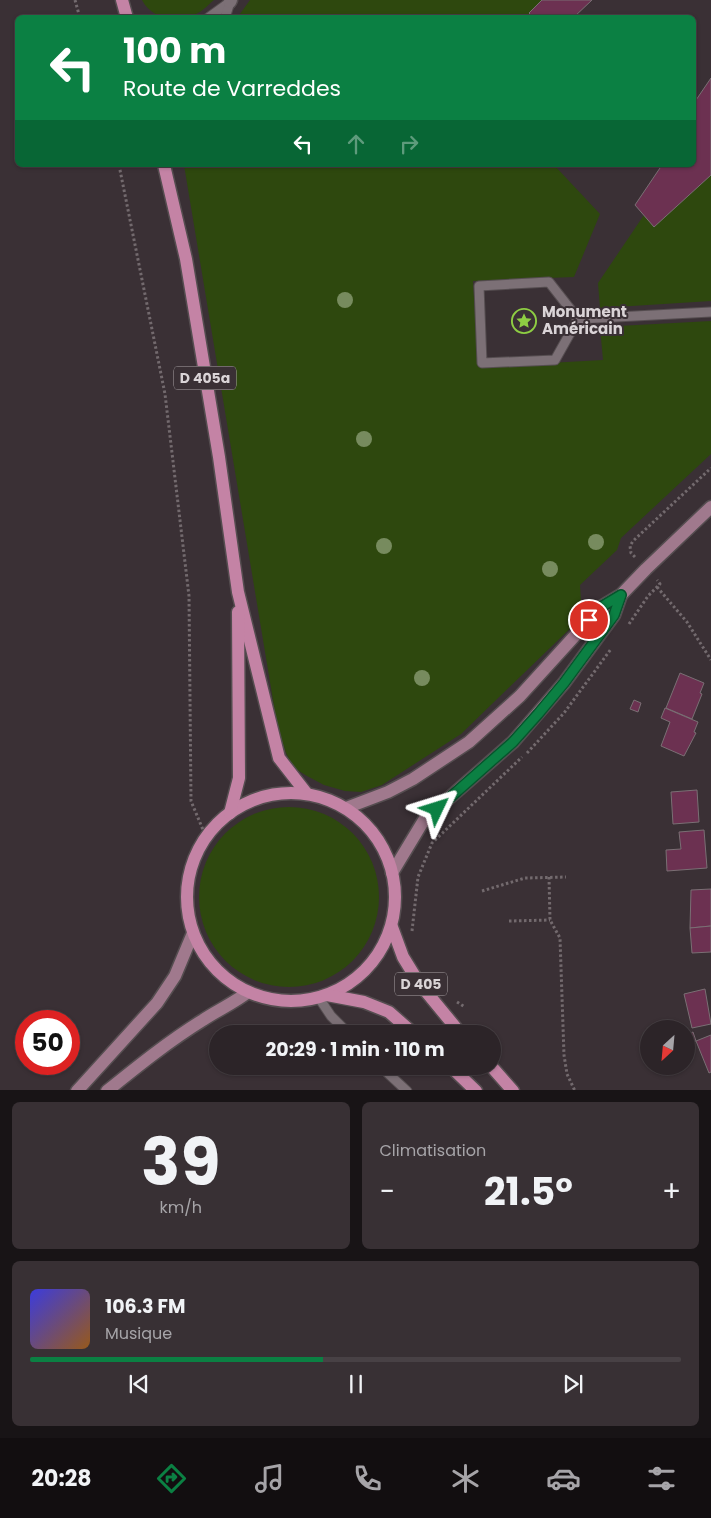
<!DOCTYPE html>
<html lang="fr">
<meta charset="utf-8">
<style>
:root{--surface:#2c2428;--page:#383034;--text:#f1f3f6;--muted:#a6a4a8;--line:#484145;--accent:#0b8043}
body{margin:0;font-family:Poppins,sans-serif;background:var(--page);color:var(--text);height:100vh;display:flex;flex-direction:column;font-size:19px;white-space:nowrap}
*{box-sizing:border-box;margin:0}
p{font-size:16px;color:var(--muted)}
.icon{flex:none;width:28px;height:28px;fill:none;stroke:currentColor;stroke-width:2;stroke-linecap:round;stroke-linejoin:round}
.map{position:relative;height:1090px;overflow:hidden}
.panel{display:flex;flex-direction:column;gap:12px;padding:12px;background:#181416;flex:1}
.panel>*{flex:none}
.hud{position:absolute;left:15px;top:15px;width:681px;height:152px;border-radius:8px;box-shadow:0 1px 4px #0004,0 0 0 1px var(--line);background:#0b8043;color:#fff;overflow:hidden}
.needle{width:32px;rotate:206deg}
.controls{position:absolute;left:640px;top:1020px;display:grid;gap:10px}
.controls a{display:grid;place-items:center;width:55px;height:55px;border-radius:50%;background:var(--surface);box-shadow:0 1px 4px #0004,0 0 0 1px var(--line);font-size:25px}
.speed{position:absolute;left:15px;top:1010px;display:flex;gap:10px;font-size:25px;font-weight:700;text-align:center}
.speed>*{display:grid;place-content:center;width:65px;height:65px;border-radius:50%;background:var(--surface);box-shadow:0 1px 4px #0004,0 0 0 1px var(--line);line-height:1}
.speed .limit{border:8px solid #d22;background:#fff;color:#111}
.pin{position:absolute;display:grid;place-items:center;width:42px;height:42px;color:#fff;margin:-21px;border:2px solid #fff;border-radius:50%;box-shadow:0 1px 5px #0007}
.me{position:absolute;width:55px;margin:-28px;rotate:49deg;stroke-linejoin:round;filter:drop-shadow(0 0 4px #0008)}
.turn{display:flex;align-items:center;gap:18px;height:105px;padding:0 25px;font-size:22px}
.turn .icon{width:65px;height:65px;stroke-width:2.5}
.turn b{display:block;font-size:35px;line-height:42px}
.lanes{display:flex;align-items:center;height:48px;padding:0 25px;background:#0003;justify-content:center;gap:25px;direction:ltr}
.lanes .off{opacity:.35}
.big{font-size:38px;font-weight:700;line-height:1.1}
.panel .tile{flex:1;display:flex;flex-direction:column;justify-content:center;gap:8px;min-width:0;padding:0 18px;border-radius:8px;background:var(--page)}
.panel .dial{align-items:center;gap:0}
.dial b{font-size:65px;line-height:1}
.song{display:flex;align-items:center;gap:15px}
.cover{width:60px;height:60px;border-radius:8px;background:linear-gradient(135deg,hsl(240 70% 55%),hsl(30 70% 35%))}
.played{height:5px;border-radius:2px;background:linear-gradient(90deg,var(--accent) 45%,var(--line) 45%)}
.keys{display:flex;justify-content:space-around;direction:ltr}
.heat{display:flex;justify-content:space-between;align-items:center;font-size:28px;direction:ltr}
.panel .tiles{flex:1;display:grid;gap:12px;grid-template-columns:1fr 1fr}
.tile:last-child{grid-column:span 2}
.trip{position:absolute;left:209px;top:1025px;width:292px;height:50px;border-radius:25px;background:var(--surface);box-shadow:0 1px 4px #0004,0 0 0 1px var(--line);font-weight:700;line-height:50px;text-align:center}
.dock{display:flex;height:80px;justify-content:space-around;align-items:center;background:#120e10;color:var(--muted)}
.dock .icon{width:35px;height:35px}
.dock .on{color:var(--accent)}
.dock b{font-size:22px;color:var(--text)}
.map>svg:first-child{display:block}
.green{fill:#2e480e}
.building{fill:#6c3151;stroke:#7a6f74}
.lines{fill:none;stroke-linecap:round;stroke-linejoin:round}
.lane-casing{stroke:#554d50;stroke-width:11}
.street-casing{stroke:#554d50;stroke-width:15}
.secondary-casing{stroke:#554d50;stroke-width:15}
.primary-casing{stroke:#554d50;stroke-width:15}
.path{stroke:#736a6e;stroke-width:3;stroke-dasharray:2.5 2.5;stroke-linecap:butt}
.lane{stroke:#7c7076;stroke-width:9}
.street{stroke:#7c7076;stroke-width:12}
.secondary{stroke:#a0798d;stroke-width:12}
.primary{stroke:#c483a5;stroke-width:12}
.tree{fill:#778b5e}
.route-casing{stroke:#07532c;stroke-width:12}
.route{stroke:#0b8043;stroke-width:9}
.labels{text-anchor:middle;stroke-width:4;stroke-linejoin:round;paint-order:stroke}
.shield{fill:#3a3035;stroke:#aaa3a6;stroke-width:1}
.shield-label{font-size:14px;font-weight:bold;fill:#dad4d7}
.poi-label{font-size:15px;font-weight:bold;fill:#dad4d7;stroke:#3a3035;text-anchor:start}
</style>
<div class="map">
<svg width="711" height="1091" viewBox="0 0 711 1091">
<rect width="100%" height="100%" fill="#3a3035"/>
<g class="green">
<path d="M142 0H214C209 4 204 10 198 13 179 24 152 20 142 0Z"/>
<polygon points="250,0 542,0 529,13 534,17 237,18"/>
<polygon points="184,165 554,165 600,214 574,277 473,281 478,367 603,360 600,327 711,321 711,454 621,538 617,550 580,585 582,617 461,734 382,785 361,792 345,791 324,785 307,776 294,768 286,753 277,724"/>
<polygon points="711,175 711,301 600,308 598,283 644,215 654,226"/>
<circle cx="289" cy="897" r="90"/>
</g>
<g class="building">
<polygon points="542,0 592,0 573,18 534,18 529,13"/>
<polygon points="711,78 711,175 654,227 635,205 662,165 694,165 694,103"/>
<polygon points="680,673 704,683 700,693 702,694 692,719 666,708"/>
<polygon points="634,700 641,703 638,712 630,709"/>
<polygon points="665,708 698,722 694,732 696,733 684,756 661,746 670,722 661,718"/>
<polygon points="697,790 699,822 673,824 671,792"/>
<polygon points="704,830 707,868 667,871 666,850 681,849 679,832"/>
<polygon points="711,889 711,926 690,928 691,890"/>
<polygon points="711,926 711,952 692,953 690,928"/>
<polygon points="705,989 711,1024 692,1028 684,994"/>
<polygon points="693,1032 696,1041 686,1045 686,1035"/>
<polygon points="711,1035 711,1072 709,1073 696,1041"/>
</g>
<g class="lines">
<defs>
<g id="lane">
<polyline points="208,18 230,2"/>
<polyline points="225,18 230,2"/>
<polygon points="549,282 578,319 555,360 482,363 479,286"/>
<polyline points="578,319 711,312"/>
<polyline points="319,998 331,1016 349,1034"/>
<polyline points="380,1066 407,1091"/>
</g>
<polyline id="street" points="230,2 231,0"/>
<g id="secondary">
<polyline points="346,808 388,792 413,779 469,742 520,696 601,607 621,595 646,569 711,507"/>
<polyline points="392,873 424,820 513,742 564,683 614,615 621,595"/>
<polyline points="77,1091 157,1003 175,976 193,933"/>
<path d="M107 1091C138 1066 169 1041 203 1020 218 1010 234 1003 248 992"/>
</g>
<g id="primary">
<polyline points="122,0 127,18"/>
<polyline points="164,165 186,259 219,457 238,592 279,758 307,794"/>
<circle cx="291" cy="897" r="104"/>
<polyline points="230,813 239,778 238,612"/>
<polyline points="392,927 403,957 419,983 461,1034"/>
<polyline points="327,995 364,1002 389,1012 414,1034"/>
<polyline points="450,1066 476,1091"/>
<polyline points="491,1066 513,1091"/>
</g>
</defs>
<use href="#lane" class="lane-casing"/>
<use href="#street" class="street-casing"/>
<use href="#secondary" class="secondary-casing"/>
<use href="#primary" class="primary-casing"/>
<g class="path">
<polyline points="75,0 80,18"/>
<polyline points="119,165 165,394 189,596 191,801 206,837"/>
<polyline points="635,557 631,553 630,546 633,541 711,468"/>
<polyline points="657,587 687,622 711,660"/>
<polyline points="629,624 648,596 660,584 657,580"/>
<polyline points="527,753 564,713 611,649"/>
<polyline points="549,877 550,920 560,938 564,1055 567,1074 575,1091"/>
<polyline points="482,891 525,878 566,877"/>
<polyline points="509,921 550,920"/>
<polyline points="412,931 418,877 432,843 522,757"/>
<polyline points="457,1002 465,1007"/>
</g>
<use href="#lane" class="lane"/>
<use href="#street" class="street"/>
<use href="#secondary" class="secondary"/>
<use href="#primary" class="primary"/>
</g>
<g class="tree">
<circle cx="345" cy="300" r="8"/>
<circle cx="364" cy="439" r="8"/>
<circle cx="596" cy="542" r="8"/>
<circle cx="384" cy="546" r="8"/>
<circle cx="550" cy="569" r="8"/>
<circle cx="422" cy="678" r="8"/>
</g>
<g class="lines">
<defs>
<polyline id="route" points="437,809 513,742 538,714 564,683 614,615 621,595 601,607 589,620"/>
</defs>
<use href="#route" class="route-casing"/>
<use href="#route" class="route"/>
</g>
<defs>
<symbol id="sight-ring" viewBox="-11 -11 22 22"><circle r="9.5" fill="#3a3035" stroke="#8ece43" stroke-width="1.5"/><path d="M0-6L1.8-2.2L6-1.7L2.9 1.2L3.7 5.4L0 3.3L-3.7 5.4L-2.9 1.2L-6-1.7L-1.8-2.2Z" fill="#8ece43"/></symbol>
</defs>
<g fill-rule="evenodd">
<use href="#sight-ring" x="510" y="307" width="28" height="28"/>
</g>
<g class="labels">
<g class="shield">
<rect x="174" y="366.5" width="62" height="23" rx="4"/>
<rect x="395" y="972.5" width="52" height="23" rx="4"/>
</g>
<g class="shield-label">
<text x="205" y="383">D 405a</text>
<text x="421" y="989">D 405</text>
</g>
<g class="poi-label">
<text x="542" y="317">Monument<tspan x="542" dy="17">Américain</tspan></text>
</g>
</g>
</svg>
<div class="controls">
<a><svg class="needle" viewBox="-14 -14 28 28"><path d="M0-13l5 13h-10z" fill="#e53935"/><path d="M0 13l5-13h-10z" fill="#a6a4a8"/></svg></a>
</div>
<div class="speed"><div class="limit">50</div></div>
<div class="pin" style="left:589px;top:620px;background:#d93025"><svg class="icon" aria-label="arrive" viewBox="0 0 24 24"><path d="M6 21V4h12l-3 4 3 4H6"/></svg></div>
<svg class="me" style="left:437px;top:809px" viewBox="-20 -20 40 40"><path d="M0-17L14 15 0 8-14 15z" fill="#0b8043" stroke="#fff" stroke-width="4"/></svg>
<div class="trip">20:29 · 1 min · 110 m</div>
<div class="hud">
<div class="turn"><svg class="icon" aria-label="left" viewBox="0 0 24 24"><path d="M17 20v-9H6M10 6l-5 5 5 5"/></svg><div><b>100 m</b>Route de Varreddes</div></div>
<div class="lanes"><svg class="icon" aria-label="left" viewBox="0 0 24 24"><path d="M17 20v-9H6M10 6l-5 5 5 5"/></svg><svg class="icon off" aria-label="ahead" viewBox="0 0 24 24"><path d="M12 20V5M6 11l6-6 6 6"/></svg><svg class="icon off" aria-label="right" viewBox="0 0 24 24"><path d="M7 20v-9h11M14 6l5 5-5 5"/></svg></div>
</div>
</div>
<section class="panel">
<div class="tiles">
<div class="tile dial"><b>39</b><p>km/h</p></div>
<div class="tile"><p>Climatisation</p>
<div class="heat"><a>−</a><b class="big">21.5°</b><a>+</a></div>
</div>
<div class="tile">
<div class="song"><i class="cover"></i><div><b>106.3 FM</b><p>Musique</p></div></div>
<div class="played"></div>
<div class="keys"><svg class="icon" aria-label="previous" viewBox="0 0 24 24"><path d="M18 5L8 12l10 7zM5 5v14"/></svg><svg class="icon" aria-label="pause" viewBox="0 0 24 24"><path d="M8 5v14M16 5v14"/></svg><svg class="icon" aria-label="next" viewBox="0 0 24 24"><path d="M6 5l10 7-10 7zM19 5v14"/></svg></div>
</div>
</div>
</section>
<nav class="dock">
<b>20:28</b>
<svg class="icon on" aria-label="directions" viewBox="0 0 24 24"><path d="M12 3l9 9-9 9-9-9zM9 14v-3h6M13 9l2 2-2 2"/></svg>
<svg class="icon" aria-label="music" viewBox="0 0 24 24"><path d="M9 18V5l10-2v13"/><circle cx="6" cy="18" r="3"/><circle cx="16" cy="16" r="3"/></svg>
<svg class="icon" aria-label="phone" viewBox="0 0 24 24"><path d="M5 4h4l2 5-3 2q2 4 5 5l2-3 5 2v4C11 20 4 13 5 4z"/></svg>
<svg class="icon" aria-label="climate" viewBox="0 0 24 24"><path d="M12 3v18M4 7l16 10M4 17L20 7"/></svg>
<svg class="icon" aria-label="car" viewBox="0 0 24 24"><path d="M5 17H2v-5l4-1 3-4h7l3 4 3 1v5h-3M9 17h6M6 11h13"/><circle cx="7" cy="17" r="2"/><circle cx="17" cy="17" r="2"/></svg>
<svg class="icon" aria-label="filters" viewBox="0 0 24 24"><path d="M4 7h16M4 17h16"/><circle cx="9" cy="7" r="2"/><circle cx="15" cy="17" r="2"/></svg>
</nav>
